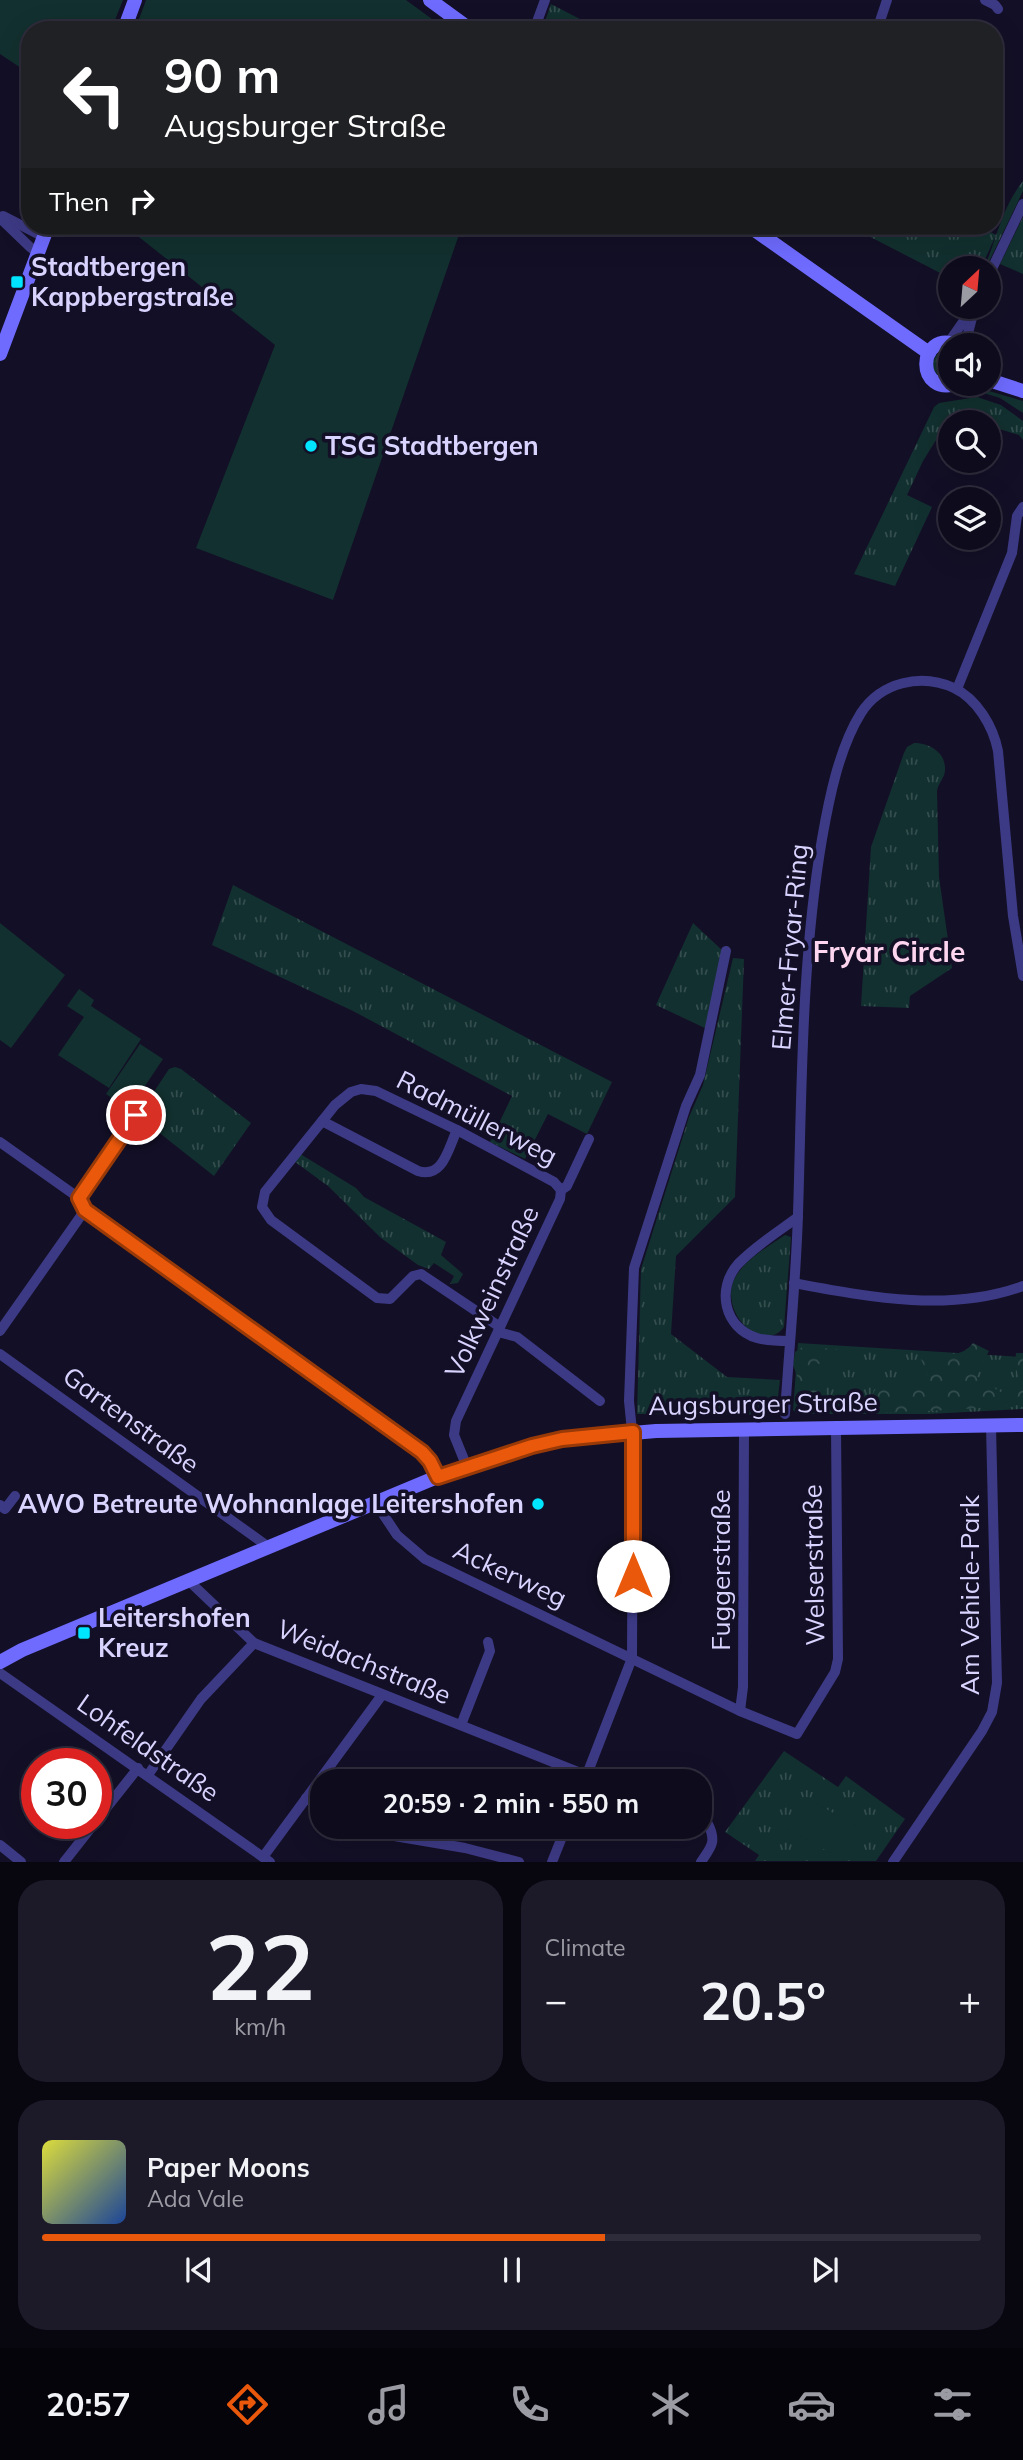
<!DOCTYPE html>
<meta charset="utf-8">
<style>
:root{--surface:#0e0b1c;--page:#1c1929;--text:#f1f3f6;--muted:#9b9ba3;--line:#2e2b3b;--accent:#ea580c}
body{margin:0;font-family:Mulish,sans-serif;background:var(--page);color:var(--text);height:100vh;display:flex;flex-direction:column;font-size:26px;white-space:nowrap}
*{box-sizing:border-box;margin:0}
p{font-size:23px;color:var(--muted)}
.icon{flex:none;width:38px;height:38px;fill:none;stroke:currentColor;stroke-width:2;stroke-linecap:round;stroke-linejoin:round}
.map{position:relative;height:1862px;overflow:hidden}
.sheet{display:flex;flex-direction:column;gap:18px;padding:18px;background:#08060f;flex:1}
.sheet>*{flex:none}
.guide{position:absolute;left:21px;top:21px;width:982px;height:214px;border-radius:28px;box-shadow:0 7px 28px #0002,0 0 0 2px var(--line);background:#202124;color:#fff;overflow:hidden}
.needle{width:46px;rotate:26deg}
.buttons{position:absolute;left:938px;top:256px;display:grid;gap:14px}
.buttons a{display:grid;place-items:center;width:63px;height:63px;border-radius:50%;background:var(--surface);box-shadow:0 7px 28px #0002,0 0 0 2px var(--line);font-size:35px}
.speed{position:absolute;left:21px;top:1748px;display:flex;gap:14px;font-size:35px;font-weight:700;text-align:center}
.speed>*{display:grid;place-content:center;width:91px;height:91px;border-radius:50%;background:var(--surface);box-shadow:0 7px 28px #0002,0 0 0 2px var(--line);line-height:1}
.speed .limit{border:10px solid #d22;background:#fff;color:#111}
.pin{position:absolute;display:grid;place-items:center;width:60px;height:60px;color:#fff;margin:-30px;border:4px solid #fff;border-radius:50%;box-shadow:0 2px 7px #0007}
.me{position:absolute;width:77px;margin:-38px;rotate:0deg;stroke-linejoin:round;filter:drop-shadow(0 0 5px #0008)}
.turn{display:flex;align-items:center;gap:24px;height:147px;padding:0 28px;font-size:32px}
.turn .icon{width:91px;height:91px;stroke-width:2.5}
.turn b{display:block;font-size:49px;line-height:60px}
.then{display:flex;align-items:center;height:66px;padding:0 28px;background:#0003;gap:14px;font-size:26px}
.big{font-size:52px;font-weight:700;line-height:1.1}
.sheet .tile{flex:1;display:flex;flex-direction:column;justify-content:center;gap:10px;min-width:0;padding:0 24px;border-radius:28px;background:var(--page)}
.sheet .dial{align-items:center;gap:0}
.dial b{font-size:91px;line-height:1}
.song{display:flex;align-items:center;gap:21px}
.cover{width:84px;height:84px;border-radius:10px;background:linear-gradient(135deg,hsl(60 70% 55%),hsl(220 70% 35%))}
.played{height:7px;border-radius:4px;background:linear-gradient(90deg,var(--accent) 60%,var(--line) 60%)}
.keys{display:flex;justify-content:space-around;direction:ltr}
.heat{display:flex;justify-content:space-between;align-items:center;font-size:38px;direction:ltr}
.sheet .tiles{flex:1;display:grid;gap:18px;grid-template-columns:1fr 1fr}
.tile:last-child{grid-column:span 2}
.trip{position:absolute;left:310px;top:1769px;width:402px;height:70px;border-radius:28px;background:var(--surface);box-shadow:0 7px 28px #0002,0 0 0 2px var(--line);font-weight:700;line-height:70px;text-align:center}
.menu{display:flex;height:112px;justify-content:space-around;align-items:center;background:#06040b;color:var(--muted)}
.menu .icon{width:49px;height:49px}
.menu .on{color:var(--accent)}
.menu b{font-size:32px;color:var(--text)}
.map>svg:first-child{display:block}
.grass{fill:url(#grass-tufts)}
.forest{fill:url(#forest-crowns)}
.pitch{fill:#12302f}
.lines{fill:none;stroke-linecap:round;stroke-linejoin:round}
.street{stroke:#3d3a85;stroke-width:10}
.secondary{stroke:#6f6bff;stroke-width:14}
.route-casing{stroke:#983908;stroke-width:18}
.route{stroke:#ea580c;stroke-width:12}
.poi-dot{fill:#00e5ff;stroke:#130f26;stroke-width:2.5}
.labels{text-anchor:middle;stroke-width:7;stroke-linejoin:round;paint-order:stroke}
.poi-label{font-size:26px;font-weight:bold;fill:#d9d4ff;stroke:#130f26;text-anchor:start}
.street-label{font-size:26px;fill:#d9d4ff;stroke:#130f26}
.neighbourhood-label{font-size:28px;font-weight:bold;fill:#ffd6f0;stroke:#130f26}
</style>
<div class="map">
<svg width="1023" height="1862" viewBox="0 0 1023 1862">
<defs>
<pattern id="grass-tufts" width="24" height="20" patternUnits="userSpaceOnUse" patternTransform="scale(1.75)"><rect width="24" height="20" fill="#12302f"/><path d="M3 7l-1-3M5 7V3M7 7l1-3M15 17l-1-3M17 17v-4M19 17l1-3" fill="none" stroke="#344d4e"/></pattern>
<pattern id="forest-crowns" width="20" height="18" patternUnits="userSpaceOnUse" patternTransform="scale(1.75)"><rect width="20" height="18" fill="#12302f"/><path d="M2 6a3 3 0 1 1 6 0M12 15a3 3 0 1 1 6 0" fill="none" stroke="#344d4e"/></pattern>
</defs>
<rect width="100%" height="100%" fill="#130f26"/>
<g class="grass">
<polygon points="551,4 601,30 542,30"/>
<path d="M1023 181V191L986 268H984C997 238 1002 207 1023 181Z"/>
<polygon points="1023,217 1023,274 1000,264"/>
<polygon points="849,226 979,226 996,235 981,268 950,268 950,278"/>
<path d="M950 348V380L938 376 932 367C935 354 937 352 950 348Z"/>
<polygon points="982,389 1023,401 1023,413 1000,398 984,393"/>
<polygon points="977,397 1001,405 1023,421 1023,440 1019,435 989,426 989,422 949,419 923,461 907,495 932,507 895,586 854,574 934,407 939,403"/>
<path d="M914 743C929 743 946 752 945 770 945 778 938 783 937 791L939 877 952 968 910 996 909 1008 861 1006 871 847 904 753 907 747Z"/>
<polygon points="233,885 612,1082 587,1134 548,1114 525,1159 490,1142 512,1096 353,1011 212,945"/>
<polygon points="693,923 723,951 707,1029 656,1005"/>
<polygon points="733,958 744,959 735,1197 676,1256 671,1334 727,1377 780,1380 777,1405 771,1415 637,1414 641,1269 689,1117 703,1085"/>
<polygon points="175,1067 181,1069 251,1123 214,1176 138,1116 169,1069"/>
<polygon points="297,1152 356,1188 364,1197 446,1242 441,1255 463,1274 458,1283 450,1284 454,1276 434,1263 429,1269 418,1265 381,1238 328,1186 291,1159"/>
<path d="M785 1235 791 1237 784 1327C762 1357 713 1308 738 1273 749 1257 769 1246 785 1235Z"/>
<polygon points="798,1343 1023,1357 1023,1409 929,1414 797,1414 793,1410"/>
<polygon points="784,1751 838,1787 846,1776 905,1819 876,1861 755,1861 759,1855 725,1832"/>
</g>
<path class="forest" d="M973 1343 989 1351 976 1376 1002 1393 1011 1390 1019 1379 1015 1364 1016 1353H1023V1404C950 1412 877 1413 803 1412L799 1405 804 1395 793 1365 795 1352 804 1346 843 1350 844 1358 835 1367 814 1363 815 1384 825 1388 829 1400 868 1403 875 1390 928 1384 927 1373 920 1357C940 1346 956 1364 973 1343Z"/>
<g class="pitch">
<polygon points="0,0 123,0 111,30 30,30 30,74 0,54"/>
<polygon points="146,0 406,0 447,30 135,30"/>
<polygon points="125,226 462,226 333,600 196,548 275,345"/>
<polygon points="0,923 65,975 11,1048 0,1040"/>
<polygon points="79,989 94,1000 91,1006 141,1039 109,1088 58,1055 84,1017 67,1006"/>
<polygon points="140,1044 163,1059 129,1110 106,1094"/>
<polygon points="804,1796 857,1827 839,1858 785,1827"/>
</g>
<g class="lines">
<g class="street">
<polyline points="985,0 995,5 998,9"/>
<polyline points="534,30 545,0"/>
<polyline points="877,30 887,0"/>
<polyline points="3,216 44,237"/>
<polyline points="0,218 30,247 38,253"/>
<polyline points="989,275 1023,204"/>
<polyline points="949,342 974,306"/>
<polyline points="965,345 974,310"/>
<polyline points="957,689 1012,553 1017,516 1023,507"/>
<path d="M322 1121 418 1171C443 1179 448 1149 457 1130"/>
<polyline points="0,1142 79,1198 85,1210 422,1452 430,1461 437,1477"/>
<polyline points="79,1198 136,1115"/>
<path d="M794 1283C869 1297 949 1313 1023 1286"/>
<polyline points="500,1327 421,1274 413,1276 390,1299 377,1298 271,1220 262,1207 265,1192 335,1105 351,1092 361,1089 376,1091 457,1130 554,1182 561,1190"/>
<polyline points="0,1331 85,1210"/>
<polyline points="498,1332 517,1337 600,1401"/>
<path d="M790 1341C779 1341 767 1341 757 1338 724 1328 716 1289 738 1264 755 1246 778 1232 798 1217"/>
<polyline points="0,1354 270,1548"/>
<path d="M785 1414C789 1347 796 1281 798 1214 802 1088 801 963 822 839 829 799 839 748 861 713 881 682 921 673 954 688 977 699 993 726 998 751L1013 916 1023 976"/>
<polyline points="467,1467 454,1435 456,1421 560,1199 561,1190 567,1186 589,1139"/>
<polyline points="375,1502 397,1535 425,1559 740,1711 797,1734 835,1672 838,1659 836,1427"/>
<polyline points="0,1505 5,1509 15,1496"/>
<polyline points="190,1582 254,1643 603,1782"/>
<polyline points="0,1673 270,1862"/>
<polyline points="740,1711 743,1687 744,1429"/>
<polyline points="461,1725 490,1651 488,1642"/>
<polyline points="148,1775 201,1699 254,1643"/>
<polyline points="584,1782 632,1658 633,1441 629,1401 634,1268 686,1106 700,1075 726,951"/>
<polyline points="306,1798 322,1808"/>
<polyline points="96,1821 138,1768"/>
<path d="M700 1821 708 1824C717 1842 711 1847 701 1862"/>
<polyline points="354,1827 365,1831 465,1848 519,1862"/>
<polyline points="0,1845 21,1862"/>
<polyline points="263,1857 382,1695"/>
<polyline points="64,1862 94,1824"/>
<polyline points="552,1862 566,1827"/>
<polyline points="893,1862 982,1731 992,1712 997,1683 991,1426"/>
</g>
<g class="secondary">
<polyline points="430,0 471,30"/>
<polyline points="124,30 135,0"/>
<polyline points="749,226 929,353"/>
<path d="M958 345C916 329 915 399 959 383"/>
<polyline points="0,354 48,226"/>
<polyline points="989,380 1023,391"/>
<polyline points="0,1662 22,1650 437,1477 532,1446 563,1439 656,1431 1023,1425"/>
</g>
</g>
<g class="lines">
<defs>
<polyline id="route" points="136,1115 79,1198 85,1210 422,1452 430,1461 438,1477 532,1446 562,1439 633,1432 633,1576"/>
</defs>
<use href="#route" class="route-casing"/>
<use href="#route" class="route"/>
</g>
<g class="poi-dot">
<rect x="10" y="275" width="14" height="14" rx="3.5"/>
<circle cx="311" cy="446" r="7"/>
<circle cx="538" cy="1504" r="7"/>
<rect x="77" y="1626" width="14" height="14" rx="3.5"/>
</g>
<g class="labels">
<g class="poi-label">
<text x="31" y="276">Stadtbergen<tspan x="31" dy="30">Kappbergstraße</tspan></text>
<text x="325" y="455">TSG Stadtbergen</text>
<text x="524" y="1513" text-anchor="end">AWO Betreute Wohnanlage Leitershofen</text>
<text x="98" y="1627">Leitershofen<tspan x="98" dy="30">Kreuz</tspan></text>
</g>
<g class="street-label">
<text transform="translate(790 947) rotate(-85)" y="9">Elmer-Fryar-Ring</text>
<text transform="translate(477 1118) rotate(27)" y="9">Radmüllerweg</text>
<text transform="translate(492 1292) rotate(-65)" y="9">Volkweinstraße</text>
<text transform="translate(763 1404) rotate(-1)" y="9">Augsburger Straße</text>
<text transform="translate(131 1420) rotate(36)" y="9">Gartenstraße</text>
<text transform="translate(814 1565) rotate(-91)" y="9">Welserstraße</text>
<text transform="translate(721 1570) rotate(-90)" y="9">Fuggerstraße</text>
<text transform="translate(510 1574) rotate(25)" y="9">Ackerweg</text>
<text transform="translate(970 1595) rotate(-90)" y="9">Am Vehicle-Park</text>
<text transform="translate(364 1662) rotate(22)" y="9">Weidachstraße</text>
<text transform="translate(148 1748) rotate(35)" y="9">Lohfeldstraße</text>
</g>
<g class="neighbourhood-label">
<text x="889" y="962">Fryar Circle</text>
</g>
</g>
</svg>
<div class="buttons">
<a><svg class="needle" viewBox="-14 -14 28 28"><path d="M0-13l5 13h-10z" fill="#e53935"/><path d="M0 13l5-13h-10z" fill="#9b9ba3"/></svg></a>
<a><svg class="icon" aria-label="sound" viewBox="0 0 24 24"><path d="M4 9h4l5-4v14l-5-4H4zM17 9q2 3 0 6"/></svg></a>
<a><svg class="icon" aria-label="search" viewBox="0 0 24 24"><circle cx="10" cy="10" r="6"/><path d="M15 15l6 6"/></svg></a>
<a><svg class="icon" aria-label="layers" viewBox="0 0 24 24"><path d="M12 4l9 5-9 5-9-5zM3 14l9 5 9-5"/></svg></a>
</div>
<div class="speed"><div class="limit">30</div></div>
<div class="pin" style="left:136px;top:1115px;background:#d93025"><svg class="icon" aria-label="arrive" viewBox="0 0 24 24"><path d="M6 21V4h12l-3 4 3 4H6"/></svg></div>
<svg class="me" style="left:633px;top:1576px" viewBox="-20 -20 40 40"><circle r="19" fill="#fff"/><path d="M0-13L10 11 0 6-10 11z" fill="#ea580c"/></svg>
<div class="trip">20:59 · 2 min · 550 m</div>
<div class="guide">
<div class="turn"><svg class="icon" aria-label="left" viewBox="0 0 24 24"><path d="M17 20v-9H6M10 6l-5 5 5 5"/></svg><div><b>90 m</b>Augsburger Straße</div></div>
<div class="then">Then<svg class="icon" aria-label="right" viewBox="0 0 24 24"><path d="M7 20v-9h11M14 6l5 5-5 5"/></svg></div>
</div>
</div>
<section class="sheet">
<div class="tiles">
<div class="tile dial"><b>22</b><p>km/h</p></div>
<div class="tile"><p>Climate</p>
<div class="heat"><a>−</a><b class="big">20.5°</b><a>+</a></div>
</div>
<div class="tile">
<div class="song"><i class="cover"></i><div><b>Paper Moons</b><p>Ada Vale</p></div></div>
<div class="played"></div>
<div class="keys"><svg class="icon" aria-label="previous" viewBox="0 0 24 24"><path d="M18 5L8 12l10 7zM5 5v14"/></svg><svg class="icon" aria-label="pause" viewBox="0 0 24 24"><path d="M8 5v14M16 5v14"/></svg><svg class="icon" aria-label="next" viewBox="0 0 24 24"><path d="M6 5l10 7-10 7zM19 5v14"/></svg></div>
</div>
</div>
</section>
<nav class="menu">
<b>20:57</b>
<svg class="icon on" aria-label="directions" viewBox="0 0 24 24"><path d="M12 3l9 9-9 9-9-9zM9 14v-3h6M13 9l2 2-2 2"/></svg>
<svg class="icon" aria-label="music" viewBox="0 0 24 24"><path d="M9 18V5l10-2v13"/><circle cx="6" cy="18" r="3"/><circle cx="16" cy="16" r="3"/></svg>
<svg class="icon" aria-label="phone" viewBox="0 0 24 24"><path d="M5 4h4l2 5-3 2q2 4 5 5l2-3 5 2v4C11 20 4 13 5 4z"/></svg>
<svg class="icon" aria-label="climate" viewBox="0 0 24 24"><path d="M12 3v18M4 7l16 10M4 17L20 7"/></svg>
<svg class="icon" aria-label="car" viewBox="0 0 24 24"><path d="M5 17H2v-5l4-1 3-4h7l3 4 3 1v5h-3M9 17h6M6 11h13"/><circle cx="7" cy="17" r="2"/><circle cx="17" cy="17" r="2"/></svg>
<svg class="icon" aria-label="filters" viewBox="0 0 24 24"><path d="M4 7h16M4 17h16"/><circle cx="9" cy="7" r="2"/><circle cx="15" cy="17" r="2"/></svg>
</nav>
